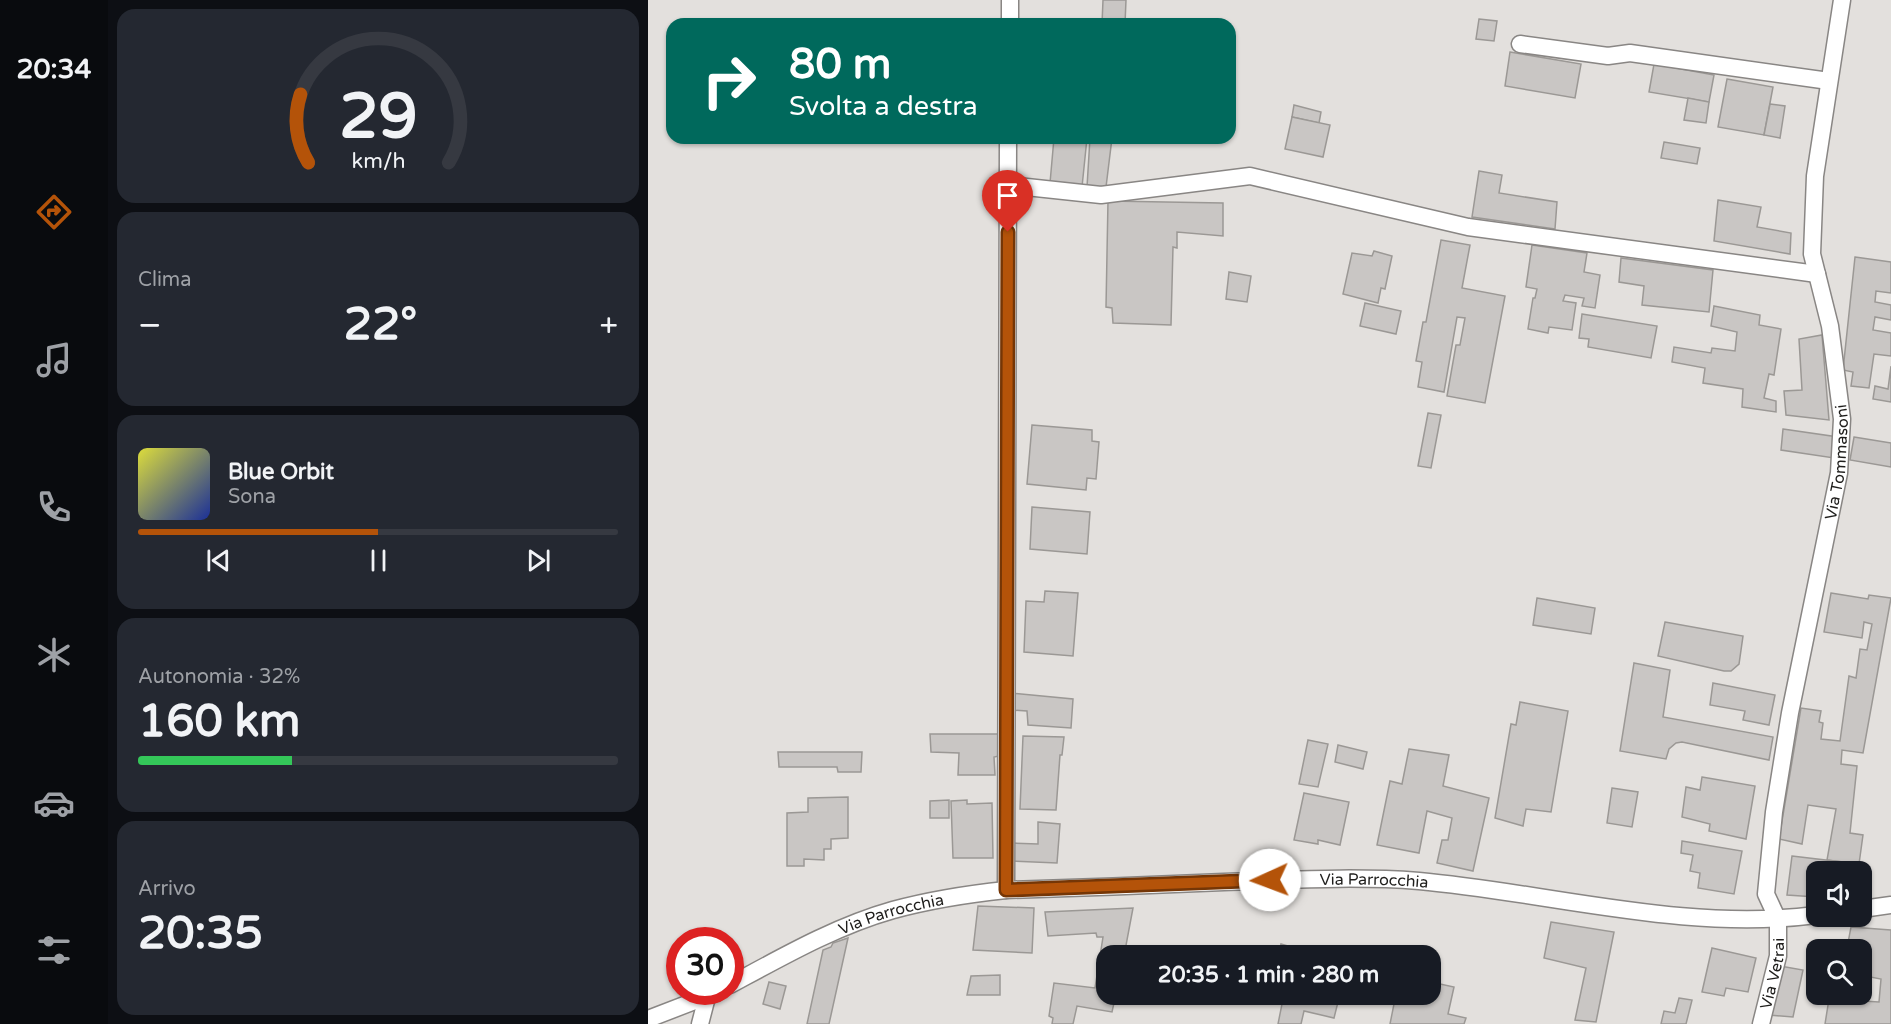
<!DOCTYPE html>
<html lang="it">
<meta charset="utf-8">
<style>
:root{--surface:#171b24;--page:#242831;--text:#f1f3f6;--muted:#9ea1a6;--line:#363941;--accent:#b45309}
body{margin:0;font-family:"Varela Round",sans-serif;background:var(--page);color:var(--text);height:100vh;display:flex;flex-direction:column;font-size:22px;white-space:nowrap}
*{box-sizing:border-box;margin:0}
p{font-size:20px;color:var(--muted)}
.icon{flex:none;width:33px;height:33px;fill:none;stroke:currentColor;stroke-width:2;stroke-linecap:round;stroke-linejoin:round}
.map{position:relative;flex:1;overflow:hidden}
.drawer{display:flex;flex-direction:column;gap:9px;padding:9px;background:#0d0f14;width:540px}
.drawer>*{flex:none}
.hud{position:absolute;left:18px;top:18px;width:570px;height:126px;border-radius:18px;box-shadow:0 2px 4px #0004;background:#00695c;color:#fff;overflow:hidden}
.controls{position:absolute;left:1158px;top:861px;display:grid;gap:12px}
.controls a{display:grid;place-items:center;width:66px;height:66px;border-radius:12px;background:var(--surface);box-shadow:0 2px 4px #0004;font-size:30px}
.speed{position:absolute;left:18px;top:927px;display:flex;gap:12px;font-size:30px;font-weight:700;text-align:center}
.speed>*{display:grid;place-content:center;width:78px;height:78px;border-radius:50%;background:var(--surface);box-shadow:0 2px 4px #0004;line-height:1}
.speed .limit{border:9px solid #d22;background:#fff;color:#111}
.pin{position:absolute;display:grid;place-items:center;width:51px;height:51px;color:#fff;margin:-62px -26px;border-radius:50% 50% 50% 0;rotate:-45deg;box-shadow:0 0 6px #0007}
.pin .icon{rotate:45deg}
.me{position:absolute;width:66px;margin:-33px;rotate:268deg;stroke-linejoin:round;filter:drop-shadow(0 0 4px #0008)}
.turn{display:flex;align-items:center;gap:21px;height:126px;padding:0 24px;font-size:27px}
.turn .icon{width:78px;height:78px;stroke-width:2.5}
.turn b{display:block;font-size:42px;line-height:51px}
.big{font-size:45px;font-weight:700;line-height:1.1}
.drawer .card{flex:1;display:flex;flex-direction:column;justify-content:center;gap:9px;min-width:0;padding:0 21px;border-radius:18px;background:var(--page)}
.drawer .dial{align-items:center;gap:0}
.dial svg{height:156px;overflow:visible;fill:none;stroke:var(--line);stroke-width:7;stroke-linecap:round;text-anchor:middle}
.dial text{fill:var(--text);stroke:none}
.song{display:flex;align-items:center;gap:18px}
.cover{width:72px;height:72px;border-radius:9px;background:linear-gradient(135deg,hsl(60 70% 55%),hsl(230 70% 35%))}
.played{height:6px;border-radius:3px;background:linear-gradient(90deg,var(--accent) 50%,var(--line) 50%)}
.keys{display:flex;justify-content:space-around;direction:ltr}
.heat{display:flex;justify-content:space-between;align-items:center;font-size:33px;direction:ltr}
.charge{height:9px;border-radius:4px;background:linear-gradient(90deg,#34c759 32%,var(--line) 0)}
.trip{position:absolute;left:448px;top:945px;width:345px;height:60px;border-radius:18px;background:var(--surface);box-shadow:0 2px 4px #0004;font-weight:700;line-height:60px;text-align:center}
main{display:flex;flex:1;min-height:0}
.dock{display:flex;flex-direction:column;width:108px;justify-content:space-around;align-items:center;background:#090b0e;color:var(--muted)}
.dock .icon{width:42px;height:42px}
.dock .current{color:var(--accent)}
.dock b{font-size:27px;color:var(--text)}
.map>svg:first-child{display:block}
.building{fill:#c9c6c4;stroke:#9b9895;stroke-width:1.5}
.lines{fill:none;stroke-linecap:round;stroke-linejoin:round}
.minor-casing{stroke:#898684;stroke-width:19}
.minor{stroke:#fff;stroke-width:16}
.route-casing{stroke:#753606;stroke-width:15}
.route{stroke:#b45309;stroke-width:10}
.labels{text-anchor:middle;stroke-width:6;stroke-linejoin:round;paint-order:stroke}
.street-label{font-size:16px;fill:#1f1e1c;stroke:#fff}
</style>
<main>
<nav class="dock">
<b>20:34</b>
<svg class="icon current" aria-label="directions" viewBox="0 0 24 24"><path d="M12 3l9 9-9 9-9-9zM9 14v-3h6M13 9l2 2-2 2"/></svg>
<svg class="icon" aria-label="music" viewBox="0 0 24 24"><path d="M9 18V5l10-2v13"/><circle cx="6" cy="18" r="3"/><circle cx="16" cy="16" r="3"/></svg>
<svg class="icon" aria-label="phone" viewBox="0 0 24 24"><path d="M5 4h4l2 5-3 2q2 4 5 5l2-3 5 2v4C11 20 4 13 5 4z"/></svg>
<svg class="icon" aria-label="climate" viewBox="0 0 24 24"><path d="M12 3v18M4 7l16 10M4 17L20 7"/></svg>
<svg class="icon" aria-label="car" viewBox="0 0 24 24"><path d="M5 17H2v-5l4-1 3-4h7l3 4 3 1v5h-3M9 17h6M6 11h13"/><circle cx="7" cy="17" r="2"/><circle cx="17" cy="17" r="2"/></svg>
<svg class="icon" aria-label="filters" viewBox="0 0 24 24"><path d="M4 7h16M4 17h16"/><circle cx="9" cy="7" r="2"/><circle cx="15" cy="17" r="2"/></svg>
</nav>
<section class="drawer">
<div class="card dial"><svg viewBox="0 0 100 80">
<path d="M14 69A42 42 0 1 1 86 69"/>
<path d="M14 69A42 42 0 0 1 10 34" stroke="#b45309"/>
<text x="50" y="56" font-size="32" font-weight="700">29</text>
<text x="50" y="72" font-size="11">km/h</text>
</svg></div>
<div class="card"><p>Clima</p>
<div class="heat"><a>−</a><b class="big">22°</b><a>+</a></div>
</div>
<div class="card">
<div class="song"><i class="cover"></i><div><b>Blue Orbit</b><p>Sona</p></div></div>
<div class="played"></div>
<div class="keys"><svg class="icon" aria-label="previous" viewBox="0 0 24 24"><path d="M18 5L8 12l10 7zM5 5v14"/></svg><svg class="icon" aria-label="pause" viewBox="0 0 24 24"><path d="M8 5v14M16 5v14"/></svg><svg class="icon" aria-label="next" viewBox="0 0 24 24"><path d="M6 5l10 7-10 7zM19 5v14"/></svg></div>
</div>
<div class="card"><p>Autonomia · 32%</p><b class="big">160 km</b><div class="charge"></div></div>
<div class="card"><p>Arrivo</p><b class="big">20:35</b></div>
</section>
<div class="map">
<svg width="1243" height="1024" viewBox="0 0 1243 1024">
<rect width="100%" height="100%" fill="#e3e0dd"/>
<g class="building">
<polygon points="455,0 478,0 477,24 454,24"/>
<polygon points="831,19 849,21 846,41 828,39"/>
<polygon points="862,52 933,64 927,98 857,86"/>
<polygon points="1006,64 1066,75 1061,102 1001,92"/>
<polygon points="1079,79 1125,87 1116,135 1070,127"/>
<polygon points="1040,98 1061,102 1058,123 1036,120"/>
<polygon points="1122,104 1137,106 1132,138 1116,135"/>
<polygon points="646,105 673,112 671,123 644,117"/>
<polygon points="644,117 682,125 675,157 637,149"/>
<polygon points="406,138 439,138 434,187 402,183"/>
<polygon points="442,138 464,138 458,187 439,187"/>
<polygon points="1016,142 1052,148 1049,164 1013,158"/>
<polygon points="831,171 854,175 851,193 909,202 907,229 824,217"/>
<polygon points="1070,200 1113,207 1109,227 1143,233 1142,254 1066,241"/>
<polygon points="460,201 575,203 575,236 529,232 529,248 525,247 523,325 465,323 464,308 458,307"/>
<polygon points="793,240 822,245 814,288 857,296 837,403 799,396 808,345 812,345 817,318 809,317 796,392 770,387 774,362 768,361 775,322 778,322"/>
<polygon points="884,245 939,253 936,272 952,275 947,308 934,306 936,298 917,295 915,301 928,303 924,330 901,327 900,333 880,329 885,298 887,298 889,289 878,287"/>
<polygon points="726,251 744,256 737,289 733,288 730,303 695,294 704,253 724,256"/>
<polygon points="1207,257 1243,262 1243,293 1228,291 1227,302 1243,305 1243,320 1227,317 1225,330 1243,333 1243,356 1226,354 1221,388 1203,386 1205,372 1195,370"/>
<polygon points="973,258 1065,270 1061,312 994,305 996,286 971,282"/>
<polygon points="581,272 603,276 599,302 578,299"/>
<polygon points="717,303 753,311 748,334 712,326"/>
<polygon points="1066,306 1112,315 1111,325 1133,329 1126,375 1121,374 1116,398 1128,401 1128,412 1094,407 1095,389 1055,383 1057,368 1024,362 1026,347 1063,353 1064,348 1087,351 1089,332 1063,326"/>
<polygon points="934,314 1009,326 1003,358 940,347 941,339 931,338"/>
<polygon points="1174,335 1181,420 1138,415 1136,391 1154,390 1151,339"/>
<polygon points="1243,366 1243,402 1225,399 1227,386 1240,389"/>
<polygon points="780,413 793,415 783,468 770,466"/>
<polygon points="384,425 444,430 444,441 451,442 448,479 439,478 438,490 379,484"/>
<polygon points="1135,429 1190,437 1186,458 1133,450"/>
<polygon points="1206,437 1243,443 1243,467 1202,460"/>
<polygon points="384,507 442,512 439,554 382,549"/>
<polygon points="397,591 430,593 425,656 376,652 378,601 396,602"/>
<polygon points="1183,593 1220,599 1221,595 1243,598 1215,753 1194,750 1193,764 1209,766 1202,833 1215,835 1211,864 1179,860 1188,809 1160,805 1154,844 1131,839 1153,708 1173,711 1171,722 1175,723 1173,739 1192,741 1201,676 1208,678 1212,649 1219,650 1224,624 1216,622 1214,638 1176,632"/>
<polygon points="889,598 947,608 943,634 885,625"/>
<polygon points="1017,622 1095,636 1091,664 1083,671 1076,671 1010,656"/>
<polygon points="986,663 1022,670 1015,717 1125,737 1121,760 1034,742 1028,743 1021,749 1018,759 972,751"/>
<polygon points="1065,683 1127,695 1121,725 1095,720 1097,711 1062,705"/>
<polygon points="363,693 425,699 423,728 380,725 379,711 362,710"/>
<polygon points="872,702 920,711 903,812 878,809 875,826 847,818 863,724 868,725"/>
<polygon points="282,734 350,734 351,756 346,757 347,775 310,775 311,753 283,752"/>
<polygon points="375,736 416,737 414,755 412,755 408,810 372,809"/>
<polygon points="660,740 680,744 670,787 651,784"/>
<polygon points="690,745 719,752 715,769 687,762"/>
<polygon points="761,749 801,755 795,786 841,798 825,871 789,863 794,840 800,840 804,818 779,811 771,853 729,845 742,781 754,784"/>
<polygon points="130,752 214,752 213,772 190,772 189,767 131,767"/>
<polygon points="1054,777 1107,786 1098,839 1061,831 1062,824 1034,817 1038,787 1052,790"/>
<polygon points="964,788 990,792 984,827 959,823"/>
<polygon points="656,793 701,802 692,845 670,840 670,844 646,840"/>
<polygon points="200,797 200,838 183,839 183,849 176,849 176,860 156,859 156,866 139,866 139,813 160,812 160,798"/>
<polygon points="301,800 301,818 282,818 282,801"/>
<polygon points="319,800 319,804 344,803 345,858 305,858 303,801"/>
<polygon points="390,822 412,824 409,863 363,861 362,843 390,844"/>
<polygon points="1034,841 1094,851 1086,894 1050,888 1052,873 1042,871 1045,855 1033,853"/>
<polygon points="1144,856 1211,864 1211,872 1168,872 1168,897 1139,895"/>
<polygon points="330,906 386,908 384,953 325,950"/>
<polygon points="485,908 476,956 459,956 459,994 468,994 464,1012 429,1006 425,1024 404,1024 405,1018 401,1016 406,983 447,988 455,937 449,937 448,933 400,936 397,912"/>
<polygon points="903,922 966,932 948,1022 927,1020 938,968 896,958"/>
<polygon points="1203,927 1243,930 1243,1024 1177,1024 1181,999 1231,1002 1233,979 1217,976 1217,964 1214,964 1214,950 1199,948"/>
<polygon points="200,938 181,1024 159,1024 175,950 183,947 185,943"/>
<polygon points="633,944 674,956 630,956"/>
<polygon points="1064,948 1108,958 1100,992 1078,988 1076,996 1054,992"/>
<polygon points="1132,966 1155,970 1145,1017 1121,1015"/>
<polygon points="352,975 352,995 319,995 323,976"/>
<polygon points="121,982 138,986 132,1009 115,1004"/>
<polygon points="783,982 806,987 800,1014 818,1018 816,1024 742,1024 748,994 783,994"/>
<polygon points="636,994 692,994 686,1018 656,1011 653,1024 630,1024"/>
<polygon points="1031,998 1044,1000 1038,1024 1013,1024 1016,1011 1027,1013"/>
</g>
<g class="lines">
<defs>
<g id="minor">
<polyline points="362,24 362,0"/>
<polyline points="872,44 960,56 982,53 1181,81"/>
<polyline points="360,185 453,195 602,176 820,227 1169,274"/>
<polyline points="358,890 360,138"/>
<polyline points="1214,909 1243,905"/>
<path id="s1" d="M82 985C134 957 188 926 245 910 282 900 320 894 358 890 431 888 503 885 576 882 641 880 706 876 771 881 903 893 1036 932 1168 915"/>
<polyline points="0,1019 70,992"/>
<polyline points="52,1024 59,997"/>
<path id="s2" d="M1113 1024 1130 956V920L1118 894 1126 812 1142 713 1191 473 1194 419 1182 326 1164 254 1167 176 1194 0"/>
</g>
</defs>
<use href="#minor" class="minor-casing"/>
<use href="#minor" class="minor"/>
</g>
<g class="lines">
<defs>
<polyline id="route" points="360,232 358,890 622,880"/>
</defs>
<use href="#route" class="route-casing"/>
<use href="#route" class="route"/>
</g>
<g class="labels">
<g class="street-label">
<text dy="6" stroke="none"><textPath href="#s2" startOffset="573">Via Tommasoni</textPath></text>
<text dy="6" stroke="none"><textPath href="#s1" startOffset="663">Via Parrocchia</textPath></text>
<text dy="6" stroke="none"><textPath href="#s1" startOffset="177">Via Parrocchia</textPath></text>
<text dy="6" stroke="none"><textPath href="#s2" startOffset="52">Via Vetrai</textPath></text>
</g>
</g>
</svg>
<div class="controls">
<a><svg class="icon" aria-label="sound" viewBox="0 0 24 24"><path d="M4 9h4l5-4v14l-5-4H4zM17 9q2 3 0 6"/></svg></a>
<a><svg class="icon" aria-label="search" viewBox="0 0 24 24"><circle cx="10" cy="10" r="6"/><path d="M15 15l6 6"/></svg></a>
</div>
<div class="speed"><div class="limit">30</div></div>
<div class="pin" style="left:360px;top:232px;background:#d93025"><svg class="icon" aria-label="arrive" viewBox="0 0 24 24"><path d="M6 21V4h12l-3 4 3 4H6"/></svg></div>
<svg class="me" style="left:622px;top:880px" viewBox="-20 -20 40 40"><circle r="19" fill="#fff"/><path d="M0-13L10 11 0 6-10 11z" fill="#b45309"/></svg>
<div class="trip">20:35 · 1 min · 280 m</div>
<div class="hud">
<div class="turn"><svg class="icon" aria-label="right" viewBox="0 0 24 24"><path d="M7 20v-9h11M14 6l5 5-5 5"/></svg><div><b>80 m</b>Svolta a destra</div></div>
</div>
</div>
</main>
